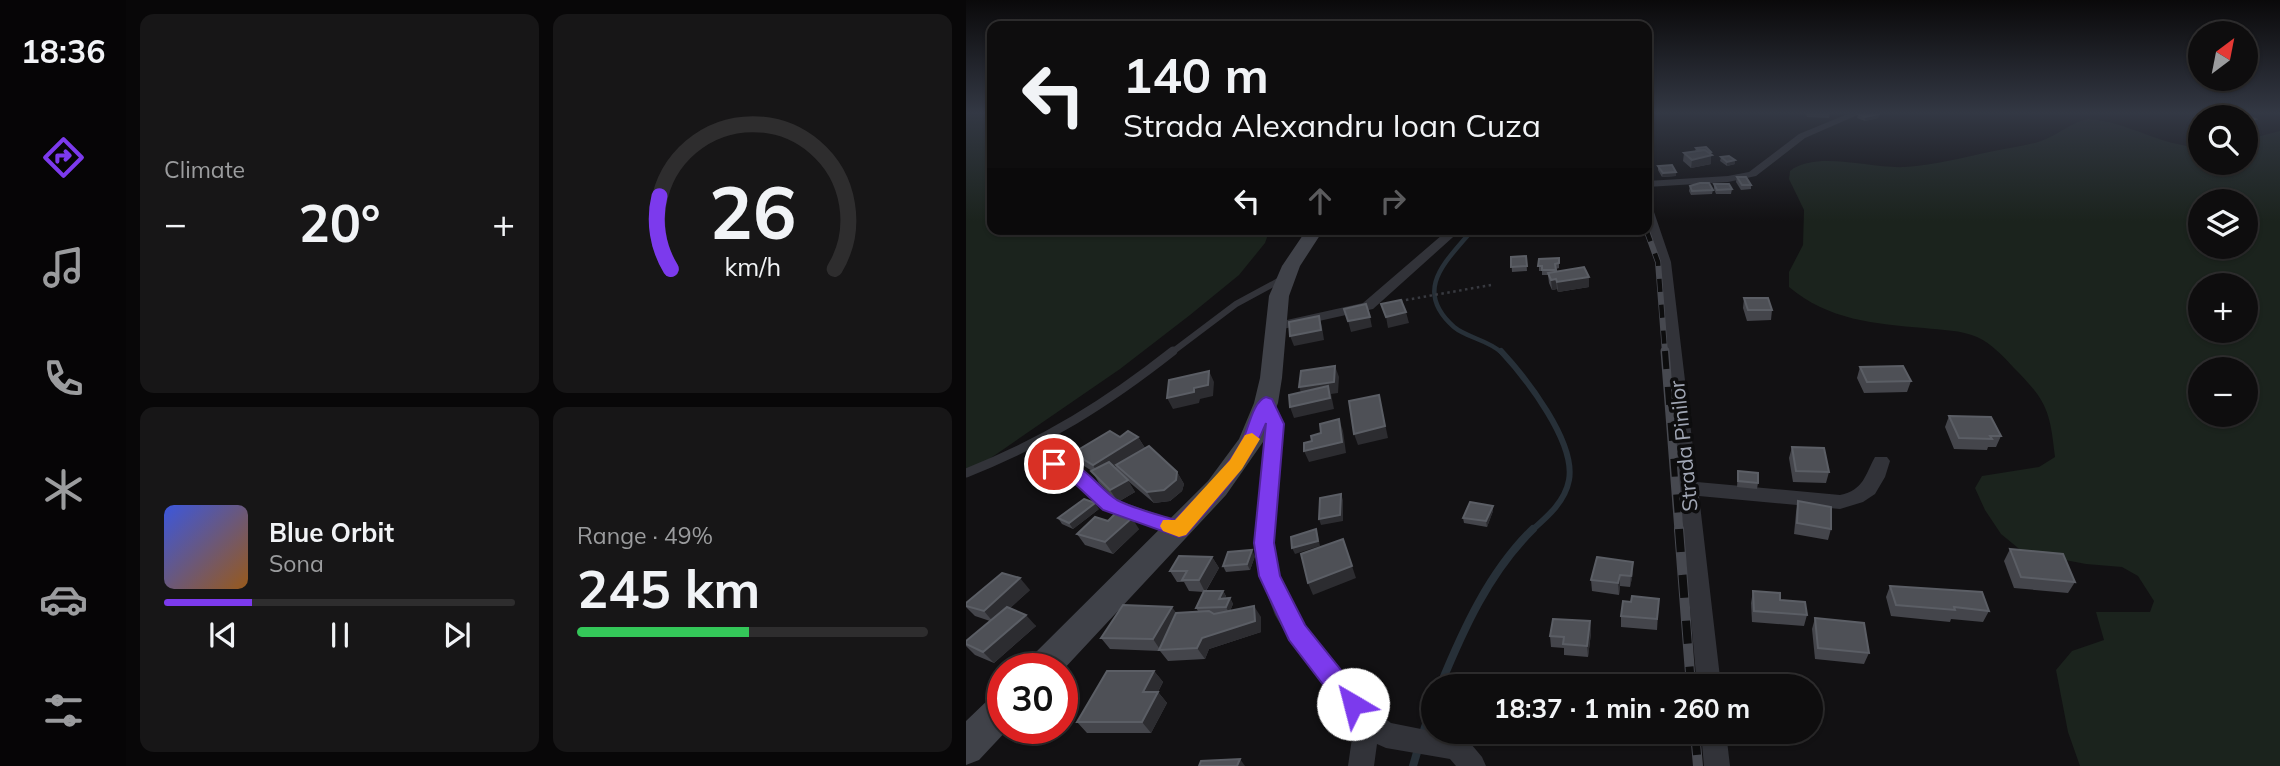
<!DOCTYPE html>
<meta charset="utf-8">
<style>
:root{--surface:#0e0d0e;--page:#171617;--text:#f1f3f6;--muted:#9b9c9e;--line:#2e2d2e;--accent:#7c3aed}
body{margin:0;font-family:Mulish,sans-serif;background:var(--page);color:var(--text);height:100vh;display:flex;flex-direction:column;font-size:26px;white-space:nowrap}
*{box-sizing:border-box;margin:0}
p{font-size:23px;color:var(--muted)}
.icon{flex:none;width:38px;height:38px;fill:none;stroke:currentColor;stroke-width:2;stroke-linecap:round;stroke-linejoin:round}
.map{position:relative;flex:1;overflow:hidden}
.panel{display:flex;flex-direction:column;gap:14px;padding:14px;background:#080708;width:840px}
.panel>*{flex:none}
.top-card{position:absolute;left:21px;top:21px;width:665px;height:214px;border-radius:14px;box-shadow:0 2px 5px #0004,0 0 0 2px var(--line);background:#0e0d0e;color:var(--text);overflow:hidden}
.needle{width:46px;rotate:32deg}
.fabs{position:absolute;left:1222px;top:21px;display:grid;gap:14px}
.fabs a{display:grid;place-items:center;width:70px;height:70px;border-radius:50%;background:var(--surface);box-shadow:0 2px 5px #0004,0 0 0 2px var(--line);font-size:35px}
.speed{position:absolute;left:21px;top:653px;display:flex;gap:14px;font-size:35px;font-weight:700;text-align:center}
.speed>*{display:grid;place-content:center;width:91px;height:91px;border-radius:50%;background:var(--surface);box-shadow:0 2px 5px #0004,0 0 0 2px var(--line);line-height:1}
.speed .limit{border:10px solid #d22;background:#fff;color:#111}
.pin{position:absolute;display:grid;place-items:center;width:60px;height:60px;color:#fff;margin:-30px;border:4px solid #fff;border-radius:50%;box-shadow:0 2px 7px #0007}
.me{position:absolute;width:77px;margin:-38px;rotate:323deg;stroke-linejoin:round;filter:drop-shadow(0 0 5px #0008)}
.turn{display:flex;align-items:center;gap:24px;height:147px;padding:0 21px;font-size:32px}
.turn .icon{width:91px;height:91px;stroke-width:2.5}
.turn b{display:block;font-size:49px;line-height:60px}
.lanes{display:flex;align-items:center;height:66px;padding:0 21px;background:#0003;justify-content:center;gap:35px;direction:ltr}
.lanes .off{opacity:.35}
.big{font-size:52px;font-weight:700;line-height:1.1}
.panel .tile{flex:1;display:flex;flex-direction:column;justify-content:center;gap:10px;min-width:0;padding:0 24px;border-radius:14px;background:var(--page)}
.panel .dial{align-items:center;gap:0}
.dial svg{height:182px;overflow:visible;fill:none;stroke:var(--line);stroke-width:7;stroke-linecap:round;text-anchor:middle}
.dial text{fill:var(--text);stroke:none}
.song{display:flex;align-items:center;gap:21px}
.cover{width:84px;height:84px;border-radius:10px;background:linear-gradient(135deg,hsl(230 70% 55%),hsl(30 70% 35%))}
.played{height:7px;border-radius:4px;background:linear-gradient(90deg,var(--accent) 25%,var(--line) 25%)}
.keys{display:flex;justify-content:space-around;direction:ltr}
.heat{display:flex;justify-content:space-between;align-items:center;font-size:38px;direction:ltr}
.charge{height:10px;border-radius:5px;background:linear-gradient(90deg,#34c759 49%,var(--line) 0)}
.panel .tiles{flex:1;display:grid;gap:14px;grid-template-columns:repeat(2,1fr)}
.trip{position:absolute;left:455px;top:674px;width:402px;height:70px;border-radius:35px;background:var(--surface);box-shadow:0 2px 5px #0004,0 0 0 2px var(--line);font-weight:700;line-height:70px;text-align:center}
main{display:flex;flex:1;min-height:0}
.menu{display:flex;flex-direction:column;width:126px;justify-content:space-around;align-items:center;background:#060506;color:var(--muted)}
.menu .icon{width:49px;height:49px}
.menu .selected{color:var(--accent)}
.menu b{font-size:32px;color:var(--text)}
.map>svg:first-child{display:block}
.green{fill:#1b231d;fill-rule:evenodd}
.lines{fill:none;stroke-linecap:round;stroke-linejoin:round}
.stream-far2{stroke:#273038;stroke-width:4.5}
.stream-far1{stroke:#273038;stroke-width:6}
.stream{stroke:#273038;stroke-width:8}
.path{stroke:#383a40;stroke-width:2.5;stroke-dasharray:2.5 3.5;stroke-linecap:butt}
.lane-far1{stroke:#323339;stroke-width:6}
.lane{stroke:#323339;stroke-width:9}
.street{fill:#323339;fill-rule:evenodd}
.secondary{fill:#404249;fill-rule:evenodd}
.rail-far2-casing{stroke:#474950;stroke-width:6}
.rail-far1-casing{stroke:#474950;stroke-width:9}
.rail-casing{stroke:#474950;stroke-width:10}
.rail-far2{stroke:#0d0d0e;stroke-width:4.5;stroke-dasharray:13;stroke-linecap:butt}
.rail-far1{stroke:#0d0d0e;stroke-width:6;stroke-dasharray:18;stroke-linecap:butt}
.rail{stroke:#0d0d0e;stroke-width:8;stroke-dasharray:23;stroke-linecap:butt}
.wall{fill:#44454b}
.shaded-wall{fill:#2c2c30}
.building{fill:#4e5056;stroke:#5b5e65;stroke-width:2}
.route{fill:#7c3aed;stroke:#51269a;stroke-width:2}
.slow{fill:#f59e0b}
.labels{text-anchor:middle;stroke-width:7;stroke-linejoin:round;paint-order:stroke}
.street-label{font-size:21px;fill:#a1a7b5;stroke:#0d0d0e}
</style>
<main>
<nav class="menu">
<b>18:36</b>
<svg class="icon selected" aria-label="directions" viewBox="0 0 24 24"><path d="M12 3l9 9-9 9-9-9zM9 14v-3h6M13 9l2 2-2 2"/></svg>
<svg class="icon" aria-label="music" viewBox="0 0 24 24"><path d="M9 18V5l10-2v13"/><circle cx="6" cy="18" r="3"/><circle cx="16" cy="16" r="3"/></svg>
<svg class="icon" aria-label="phone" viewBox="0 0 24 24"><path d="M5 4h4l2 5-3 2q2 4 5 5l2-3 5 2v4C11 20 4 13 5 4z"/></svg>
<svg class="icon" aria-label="climate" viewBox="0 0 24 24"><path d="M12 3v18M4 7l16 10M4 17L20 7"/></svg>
<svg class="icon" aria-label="car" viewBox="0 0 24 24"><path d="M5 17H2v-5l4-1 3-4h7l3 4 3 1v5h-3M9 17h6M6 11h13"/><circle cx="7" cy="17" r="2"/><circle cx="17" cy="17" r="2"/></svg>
<svg class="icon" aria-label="filters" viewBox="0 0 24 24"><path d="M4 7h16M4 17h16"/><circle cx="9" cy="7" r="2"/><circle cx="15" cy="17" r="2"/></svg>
</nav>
<section class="panel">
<div class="tiles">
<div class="tile"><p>Climate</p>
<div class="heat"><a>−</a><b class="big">20°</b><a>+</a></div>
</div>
<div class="tile dial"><svg viewBox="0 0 100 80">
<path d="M14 69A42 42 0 1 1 86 69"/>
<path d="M14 69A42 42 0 0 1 9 37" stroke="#7c3aed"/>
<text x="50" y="56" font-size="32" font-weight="700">26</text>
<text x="50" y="72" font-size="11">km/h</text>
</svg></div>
<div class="tile">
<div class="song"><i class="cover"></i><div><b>Blue Orbit</b><p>Sona</p></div></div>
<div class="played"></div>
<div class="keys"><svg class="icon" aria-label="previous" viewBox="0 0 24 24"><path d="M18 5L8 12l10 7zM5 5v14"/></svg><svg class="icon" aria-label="pause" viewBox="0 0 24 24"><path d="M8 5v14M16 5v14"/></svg><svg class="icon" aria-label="next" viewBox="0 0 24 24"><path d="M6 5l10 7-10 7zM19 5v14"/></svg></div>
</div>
<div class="tile"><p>Range · 49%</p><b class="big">245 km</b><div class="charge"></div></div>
</div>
</section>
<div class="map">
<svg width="1314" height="766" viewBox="0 0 1314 766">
<rect width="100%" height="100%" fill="#121113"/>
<g class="green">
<polygon points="0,113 26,113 26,229 304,229 299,243 273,275 224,315 154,369 0,475"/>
<path d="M1123 119C1162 122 1195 146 1234 147V163H1279V140L1314 131V766H1114L1102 732 1090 670 1106 651 1138 640 1130 612H1184L1188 601 1172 576 1156 567 1120 564 1057 552 1035 534 1019 510 1009 488 1016 476 1073 467 1089 457C1084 411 1081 401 1048 368 1037 356 1026 344 1011 337 995 330 976 330 958 328 909 324 862 320 823 287V272L837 245 838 210 823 179 824 171C850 150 906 169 939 167 969 165 999 157 1028 151 1044 148 1060 146 1075 141 1092 135 1105 122 1123 119ZM1234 201H1279V247H1234ZM1234 285H1279V331H1234ZM1234 369H1279V415H1234Z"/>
</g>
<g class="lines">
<path class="stream-far2" d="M507 229C482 260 445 289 488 327 501 338 523 340 536 353"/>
<path class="stream-far1" d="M535 351C560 378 610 442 603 480 599 502 581 517 565 531"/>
<g class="stream">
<path d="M474 686C497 630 523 572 567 529"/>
<polyline points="456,736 467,703"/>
<polyline points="447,766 452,749"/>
</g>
<polyline class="path" points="434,301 525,285"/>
<polyline class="lane-far1" points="205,353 270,304 318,278"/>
<path class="lane" d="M0 473C79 442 141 403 207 351"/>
<g class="street">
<polygon points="884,113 896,113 839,138 790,176 762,182 681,187 681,181 762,176 783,172 833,134"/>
<path d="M681 206 687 209 705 262 731 482 874 495C898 490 899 475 909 457H921L924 461 919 477 909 494 897 502 874 509 733 496 755 686H731L693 262 681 225Z"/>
<polygon points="483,229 496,229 407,309 308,331 301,327 303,324 397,303"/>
<polygon points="300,398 306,399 317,423 308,543 314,576 329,610 339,625 410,712 425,723 500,738 516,757 520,766 490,766 484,759 420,748 411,744 408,766 382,766 388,724 323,639 309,615 294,576 288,543 301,423 292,403"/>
<polygon points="88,458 117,470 151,500 220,524 223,529 220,534 213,537 137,510 105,480 82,469 79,464 82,459"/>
<polygon points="735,732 760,732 764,766 738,766"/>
</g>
<g class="secondary">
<polygon points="341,229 358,229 334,266 323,296 316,378 312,403 297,442 260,495 96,671 96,668 60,668 65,657 242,481 273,439 288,403 294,378 303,296 316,266"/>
<polygon points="37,692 37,728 43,728 13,760 0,765 0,721 25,697"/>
</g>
<defs>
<polyline id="rail-far2" points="680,229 692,262 699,353"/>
<polyline id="rail-far1" points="699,351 713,531"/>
<g id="rail">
<polyline points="713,529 725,686"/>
<polyline points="729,732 732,766"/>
</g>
</defs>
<use href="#rail-far2" class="rail-far2-casing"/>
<use href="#rail-far1" class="rail-far1-casing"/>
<use href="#rail" class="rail-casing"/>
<use href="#rail-far2" class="rail-far2"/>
<use href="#rail-far1" class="rail-far1"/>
<use href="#rail" class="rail"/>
</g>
<g class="wall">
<polygon points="840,113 864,113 863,118 841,117"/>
<polygon points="892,114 913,114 912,118 899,121 891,118"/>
<polygon points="730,148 745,155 745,164 725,168 717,161 718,153 729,151"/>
<polygon points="755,157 769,160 769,164 761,166 754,161"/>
<polygon points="692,166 710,172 710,176 696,177 692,170"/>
<polygon points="771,177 785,185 785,189 775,190 770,182"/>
<polygon points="748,184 766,189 765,194 750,194 748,189"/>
<polygon points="724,186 747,190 746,194 725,195 723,191"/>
<polygon points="560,256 561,271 546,272 545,257"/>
<polygon points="593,258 593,268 590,269 590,272 623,287 592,292 591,289 586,290 583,283 582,275 576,275 576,271 573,271 573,259"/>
<polygon points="778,298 806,310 805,320 781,321 777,308"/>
<polygon points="894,367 945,381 941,392 898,393 891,378"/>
<polygon points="983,416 1035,436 1030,447 1022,447 1021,450 988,449 979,427"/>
<polygon points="154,437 172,437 179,448 211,472 218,484 216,491 204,501 188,503 162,481 169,492 152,502 133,483 126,471 115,464 107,453"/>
<polygon points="826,447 863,472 860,483 827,482 823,458"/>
<polygon points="772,471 792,483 791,489 771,487"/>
<polygon points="832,501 865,529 862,540 828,534 830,513"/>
<polygon points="133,509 107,529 96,524 92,518"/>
<polygon points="527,511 521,527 498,523 497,518"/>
<polygon points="142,521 173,529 147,554 119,545 111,534"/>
<polygon points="1044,549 1109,582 1102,593 1048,588 1038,561"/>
<polygon points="289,556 284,570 260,572 257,566"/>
<polygon points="246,557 253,568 240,591 257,591 260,596 259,598 264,598 267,604 264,611 295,617 295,632 243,649 239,659 202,661 194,651 144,649 135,638 210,613 232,611 230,608 238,592 223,591 218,582 211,582 204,571"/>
<polygon points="631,557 667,573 664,587 654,586 653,595 626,591 625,580"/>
<polygon points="924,586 1023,611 1017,622 985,619 984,622 925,616 920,597"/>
<polygon points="64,590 44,608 70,626 28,663 9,655 0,646 0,641 24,621 9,616 0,607 0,603"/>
<polygon points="787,591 814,600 841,615 838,626 786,622 785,603"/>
<polygon points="693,599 691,630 655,627 655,616 665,602"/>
<polygon points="849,618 903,653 898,664 849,659 846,629"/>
<polygon points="624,621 625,633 622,657 598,655 598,648 585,647 584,636"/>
<polygon points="188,671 197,682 192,692 201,703 185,733 121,733 111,722"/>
</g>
<g class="shaded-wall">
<polygon points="913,114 912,118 899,121 899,117"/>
<polygon points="1289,119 1287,123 1279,124 1280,121"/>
<polygon points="745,152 745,164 725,168 726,160 735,158"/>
<polygon points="769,160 769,164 761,166 761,162"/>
<polygon points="710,172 710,176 696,177 697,173"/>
<polygon points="623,277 623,287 592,292 591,282"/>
<polygon points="590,279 591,289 586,290 585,280"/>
<polygon points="440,312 443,323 422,328 420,317"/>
<polygon points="353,316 356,327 358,340 328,346 324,336"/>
<polygon points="404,317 406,327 385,332 382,321"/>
<polygon points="369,366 373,377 372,393 365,394 368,409 328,418 324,407 337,398 333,387"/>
<polygon points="243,371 248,382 247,396 234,399 233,403 207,409 201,398 228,388"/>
<polygon points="413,395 422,438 392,445 388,434"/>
<polygon points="373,419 377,431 380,453 343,462 338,451"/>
<polygon points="172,437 179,448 134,477 127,465"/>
<polygon points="211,472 218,484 216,491 204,501 188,503 181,492"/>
<polygon points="162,480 169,492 152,502 144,490"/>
<polygon points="375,494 377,500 377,521 355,525 353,519"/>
<polygon points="129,503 133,509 107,529 103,523"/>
<polygon points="527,506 527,511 521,527 520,521"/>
<polygon points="166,518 173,529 147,554 139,542"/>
<polygon points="350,529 352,535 354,546 329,554 326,548"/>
<polygon points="377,539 390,578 347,595 342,583"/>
<polygon points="286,550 289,556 284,570 281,564"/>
<polygon points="246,557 253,568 239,592 233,580"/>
<polygon points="667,562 667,573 664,587 665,576"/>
<polygon points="654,575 654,586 653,595 652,583"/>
<polygon points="54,578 64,590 28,623 18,611"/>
<polygon points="257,591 260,596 256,604 253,599"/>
<polygon points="264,598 267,604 263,613 260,607"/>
<polygon points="288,606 295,617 295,632 243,649 239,659 231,648 236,638"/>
<polygon points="206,607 214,618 195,651 187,639"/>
<polygon points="60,615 70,626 28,663 17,652"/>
<polygon points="624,621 625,633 622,657 621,646"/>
<polygon points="188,671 197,682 186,703 177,692"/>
<polygon points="192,692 201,703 185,733 176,722"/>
<polygon points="274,759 279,766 271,766"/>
</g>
<g class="building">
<polygon points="894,113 913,113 913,114 899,117 892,114"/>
<polygon points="1279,115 1289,119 1280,121 1279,120 1279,117 1263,117"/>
<polygon points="740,147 745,152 742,153 739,150 732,150 730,148"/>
<polygon points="739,150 746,155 726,160 718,153"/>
<polygon points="763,156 769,160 761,162 755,157"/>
<polygon points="706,165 710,172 697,173 692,166"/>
<polygon points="771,177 780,177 785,185 776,185"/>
<polygon points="734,183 743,183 747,190 726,191 724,186"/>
<polygon points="748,184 763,184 766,189 751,190"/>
<polygon points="560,256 561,266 545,267 545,257"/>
<polygon points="593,258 593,263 589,264 590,270 576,270 576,266 572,266 573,259"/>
<polygon points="618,267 623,277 591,282 590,279 585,280 582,273"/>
<polygon points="778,298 802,298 806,310 782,310"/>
<polygon points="435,300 440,312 420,317 415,304"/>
<polygon points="400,304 404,317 382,321 378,309"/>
<polygon points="353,316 355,330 324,336 323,322"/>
<polygon points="369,366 368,382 333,387 335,371"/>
<polygon points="937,366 945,381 901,382 894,367"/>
<polygon points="243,371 242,385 228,388 228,392 201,398 203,380"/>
<polygon points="362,386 364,398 324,407 323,395"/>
<polygon points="413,395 419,426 388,434 383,401"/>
<polygon points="983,416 1025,417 1035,436 1024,436 1026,439 993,438"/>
<polygon points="373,419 376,442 338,451 338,443 346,441 345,436 355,433 354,424"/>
<polygon points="144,431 154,437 162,431 172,437 127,465 107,453"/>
<polygon points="183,446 211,472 210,480 198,490 181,492 150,465"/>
<polygon points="826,447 858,448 863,472 830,471"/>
<polygon points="143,462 162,480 144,490 125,471"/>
<polygon points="772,471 792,473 792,483 772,481"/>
<polygon points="375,494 374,515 353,519 354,498"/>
<polygon points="118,499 129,503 103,523 92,518"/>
<polygon points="832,501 865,507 865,529 831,523"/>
<polygon points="504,502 527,506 520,521 497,518"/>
<polygon points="150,513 166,518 139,542 111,534 129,517 142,521"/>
<polygon points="350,529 352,541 326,548 325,537"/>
<polygon points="377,539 386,566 342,583 335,554"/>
<polygon points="1044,549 1097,554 1109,582 1055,577"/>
<polygon points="286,550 281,564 257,566 262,552"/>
<polygon points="213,556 246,557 233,580 216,580 221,571 204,571"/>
<polygon points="631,557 667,562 665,576 654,575 652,583 625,580"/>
<polygon points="36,573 54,578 18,611 0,606 0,603"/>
<polygon points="924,586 1016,592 1023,611 988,607 989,610 930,605"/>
<polygon points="238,591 257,591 253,599 264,598 260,607 230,608"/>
<polygon points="787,591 814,593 814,600 839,602 841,615 788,611"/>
<polygon points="666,596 693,599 691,619 655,616 657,601 665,602"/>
<polygon points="157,605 206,607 187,639 135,638"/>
<polygon points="288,606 289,621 236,638 231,648 193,650 210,613 243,611 248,614"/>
<polygon points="41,607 60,615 17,652 0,644 0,641"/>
<polygon points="849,618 898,623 903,653 852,648"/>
<polygon points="587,619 624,621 621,646 597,644 598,637 584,636"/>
<polygon points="141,671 188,671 177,692 192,692 176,722 111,722"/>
<polygon points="274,759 271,766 233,766 235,761"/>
</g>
<linearGradient id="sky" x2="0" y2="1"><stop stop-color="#0a090a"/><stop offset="0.51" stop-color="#333844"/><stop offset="1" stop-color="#333844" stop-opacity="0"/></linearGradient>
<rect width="1314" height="221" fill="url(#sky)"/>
<path class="route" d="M300 397 306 399 318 424 308 543 314 576 339 625 395 695 399 704 395 712 387 716 378 712 323 640 293 576 288 543 300 423C283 467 250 499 220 535L213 537 137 510 105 480 82 469 79 464 82 459C110 451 131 488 151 500 168 509 191 514 209 520 232 495 262 470 277 439 283 427 287 401 300 397Z"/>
<polygon class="slow" points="286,433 294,439 276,469 220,535 213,537 197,531 194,526 197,520 209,520 264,460 279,435"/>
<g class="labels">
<g class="street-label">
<text transform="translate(718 446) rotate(-96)" y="7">Strada Pinilor</text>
</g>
</g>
</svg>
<div class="fabs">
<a><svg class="needle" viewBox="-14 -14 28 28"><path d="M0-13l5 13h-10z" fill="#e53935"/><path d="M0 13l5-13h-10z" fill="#9b9c9e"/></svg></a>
<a><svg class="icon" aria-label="search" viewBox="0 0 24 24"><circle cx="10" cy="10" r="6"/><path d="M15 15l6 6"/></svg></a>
<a><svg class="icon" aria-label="layers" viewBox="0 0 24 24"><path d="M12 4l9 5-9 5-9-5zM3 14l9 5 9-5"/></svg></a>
<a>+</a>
<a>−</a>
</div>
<div class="speed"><div class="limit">30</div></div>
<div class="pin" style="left:88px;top:464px;background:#d93025"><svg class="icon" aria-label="arrive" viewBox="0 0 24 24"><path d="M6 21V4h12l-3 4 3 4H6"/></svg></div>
<svg class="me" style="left:387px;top:704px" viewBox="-20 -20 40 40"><circle r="19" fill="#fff"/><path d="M0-13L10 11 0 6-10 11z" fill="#7c3aed"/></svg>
<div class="trip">18:37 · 1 min · 260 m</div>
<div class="top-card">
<div class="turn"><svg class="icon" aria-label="left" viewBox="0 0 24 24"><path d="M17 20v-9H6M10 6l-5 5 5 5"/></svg><div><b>140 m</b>Strada Alexandru Ioan Cuza</div></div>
<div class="lanes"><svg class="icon" aria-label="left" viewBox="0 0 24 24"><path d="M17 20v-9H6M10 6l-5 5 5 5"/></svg><svg class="icon off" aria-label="ahead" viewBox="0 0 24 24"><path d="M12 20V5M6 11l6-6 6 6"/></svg><svg class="icon off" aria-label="right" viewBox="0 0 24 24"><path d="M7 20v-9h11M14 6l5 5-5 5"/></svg></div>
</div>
</div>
</main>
